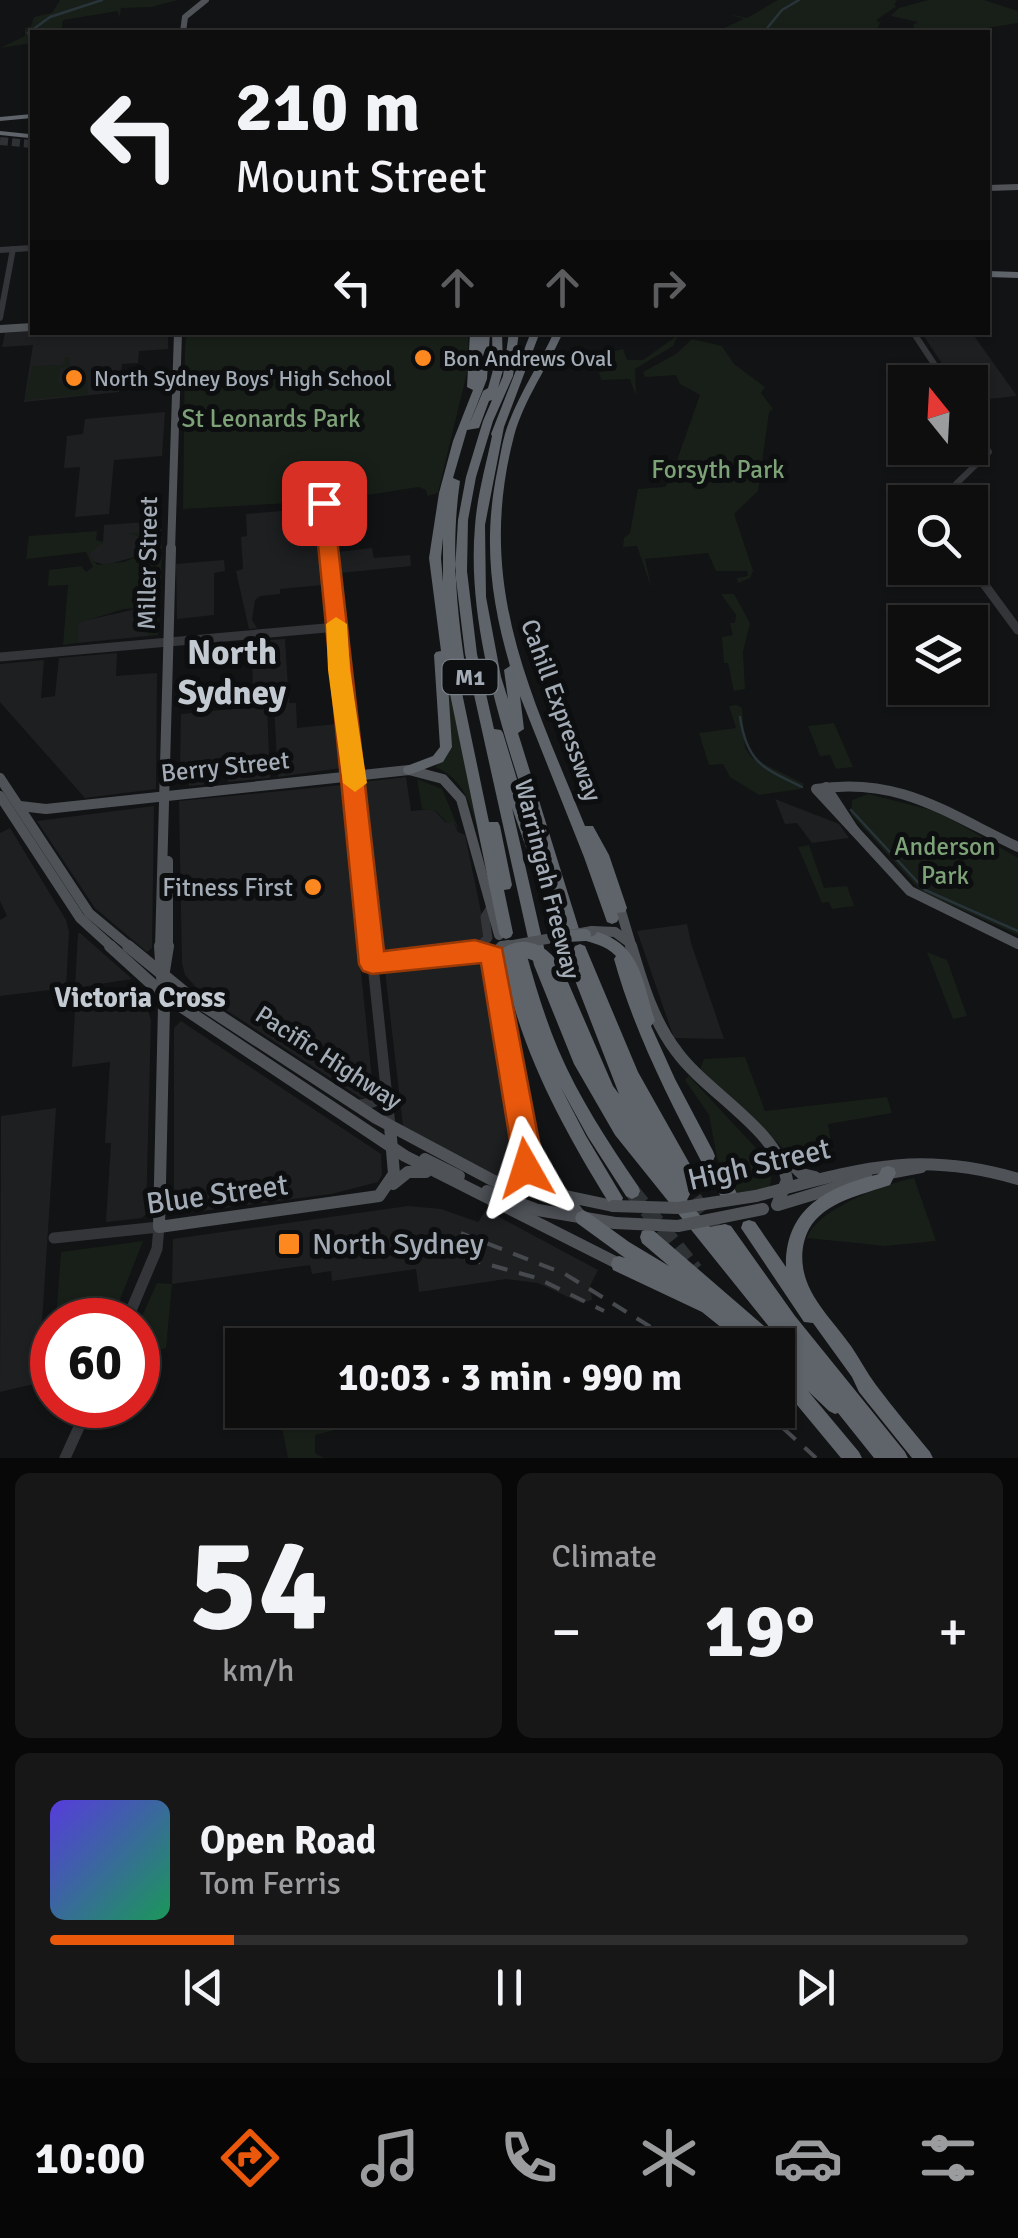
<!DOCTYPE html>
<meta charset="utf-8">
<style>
:root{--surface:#0e0e0f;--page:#171718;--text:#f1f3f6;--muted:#9b9c9e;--line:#2e2e2f;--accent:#ea580c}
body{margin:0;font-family:Signika,sans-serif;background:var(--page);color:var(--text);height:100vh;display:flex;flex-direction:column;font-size:38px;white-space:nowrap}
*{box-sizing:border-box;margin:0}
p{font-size:32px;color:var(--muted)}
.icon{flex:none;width:55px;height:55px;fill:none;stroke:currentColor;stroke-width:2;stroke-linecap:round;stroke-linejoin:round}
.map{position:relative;height:1458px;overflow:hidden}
.details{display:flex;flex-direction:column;gap:15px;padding:15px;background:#080808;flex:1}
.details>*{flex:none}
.guide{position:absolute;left:30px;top:30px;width:960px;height:305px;border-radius:0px;box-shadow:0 2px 8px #0004,0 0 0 2px var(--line);background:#0e0e0f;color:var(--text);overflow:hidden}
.needle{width:65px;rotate:342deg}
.fabs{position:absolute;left:888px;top:365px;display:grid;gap:20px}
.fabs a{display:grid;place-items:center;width:100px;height:100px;border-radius:0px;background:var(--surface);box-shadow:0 2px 8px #0004,0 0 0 2px var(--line);font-size:50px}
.speed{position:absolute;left:30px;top:1298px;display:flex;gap:20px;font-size:50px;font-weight:700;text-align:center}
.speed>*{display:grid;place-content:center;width:130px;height:130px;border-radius:50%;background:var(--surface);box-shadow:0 2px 8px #0004,0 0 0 2px var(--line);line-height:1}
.speed .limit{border:15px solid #d22;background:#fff;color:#111}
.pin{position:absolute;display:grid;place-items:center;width:85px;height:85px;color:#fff;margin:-42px;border-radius:20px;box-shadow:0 5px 15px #0006}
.me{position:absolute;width:110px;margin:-55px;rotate:354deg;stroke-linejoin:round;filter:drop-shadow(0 0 8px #0008)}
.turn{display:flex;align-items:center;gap:35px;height:210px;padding:0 40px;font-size:45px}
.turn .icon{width:130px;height:130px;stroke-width:2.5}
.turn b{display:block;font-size:70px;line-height:85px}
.lanes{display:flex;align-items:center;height:95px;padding:0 40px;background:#0003;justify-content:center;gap:50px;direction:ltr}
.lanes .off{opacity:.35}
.big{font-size:75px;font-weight:700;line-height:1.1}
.details .widget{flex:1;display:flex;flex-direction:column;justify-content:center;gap:15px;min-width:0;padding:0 35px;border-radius:15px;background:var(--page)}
.details .dial{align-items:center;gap:0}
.dial b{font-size:130px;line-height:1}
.song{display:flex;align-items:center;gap:30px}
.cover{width:120px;height:120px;border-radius:15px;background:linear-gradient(135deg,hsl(250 70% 55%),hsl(150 70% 35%))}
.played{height:10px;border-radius:5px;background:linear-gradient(90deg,var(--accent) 20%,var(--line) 20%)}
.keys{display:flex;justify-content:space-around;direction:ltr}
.heat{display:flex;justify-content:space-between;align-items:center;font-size:55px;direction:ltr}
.details .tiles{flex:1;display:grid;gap:15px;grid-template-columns:1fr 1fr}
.widget:last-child{grid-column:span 2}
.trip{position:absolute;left:225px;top:1328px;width:570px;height:100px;border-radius:0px;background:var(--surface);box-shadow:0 2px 8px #0004,0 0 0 2px var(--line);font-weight:700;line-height:100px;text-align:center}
.tabs{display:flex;height:160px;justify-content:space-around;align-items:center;background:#060606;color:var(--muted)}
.tabs .icon{width:70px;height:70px}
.tabs .on{color:var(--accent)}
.tabs b{font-size:45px;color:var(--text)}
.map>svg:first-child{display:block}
.built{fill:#1e1f21}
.green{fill:#181f18}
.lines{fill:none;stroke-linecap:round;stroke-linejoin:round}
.stream{stroke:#283439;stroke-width:2.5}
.highway-tunnel-far1{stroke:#2f3234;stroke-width:8;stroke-dasharray:8 4;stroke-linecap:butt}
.highway-tunnel{stroke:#2f3234;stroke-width:16;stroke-dasharray:16 8;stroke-linecap:butt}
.minor-far2{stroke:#333539;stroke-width:6}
.minor-far1{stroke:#333539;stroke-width:9}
.minor{stroke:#333539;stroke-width:11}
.major-far3{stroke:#4f5358;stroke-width:6}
.major-far2{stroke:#4f5358;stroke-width:8}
.major-far1{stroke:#4f5358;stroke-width:10}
.major{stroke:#4f5358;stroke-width:12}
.highway{fill:#5f646b;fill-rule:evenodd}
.rail{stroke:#464a4e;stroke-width:4;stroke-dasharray:16 12;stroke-linecap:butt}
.major-bridge-far1{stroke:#4f5358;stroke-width:10}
.major-bridge{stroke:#4f5358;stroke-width:12}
.highway-bridge-far1{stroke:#5f646b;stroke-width:12}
.highway-bridge{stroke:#5f646b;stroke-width:16}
.route{fill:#ea580c;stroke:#983908;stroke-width:2.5}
.slow{fill:#f59e0b}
.poi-dot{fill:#fe8820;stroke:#0d0e0f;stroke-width:4}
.labels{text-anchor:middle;stroke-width:10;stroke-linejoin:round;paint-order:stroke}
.far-poi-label{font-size:22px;fill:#a3acb6;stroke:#0d0e0f;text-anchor:start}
.shield{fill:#0d0e0f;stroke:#767d84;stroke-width:2.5}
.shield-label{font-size:22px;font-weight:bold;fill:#a3acb6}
.park-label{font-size:25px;fill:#7ea278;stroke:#0d0e0f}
.street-label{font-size:25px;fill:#a3acb6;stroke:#0d0e0f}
.poi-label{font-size:25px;fill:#a3acb6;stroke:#0d0e0f;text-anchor:end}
.neighbourhood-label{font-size:28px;font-weight:bold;fill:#c4cad1;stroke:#0d0e0f}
.near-street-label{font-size:30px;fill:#a3acb6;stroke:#0d0e0f}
.near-poi-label{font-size:30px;fill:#a3acb6;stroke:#0d0e0f;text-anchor:start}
.district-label{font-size:35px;font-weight:bold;fill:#c4cad1;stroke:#0d0e0f}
</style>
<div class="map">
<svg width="1018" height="1458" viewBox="0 0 1018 1458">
<rect width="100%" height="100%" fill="#121314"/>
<g class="built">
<polygon points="32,331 168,333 168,349 139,351 138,363 122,364 119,392 24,402 33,345 2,347 5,333"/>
<polygon points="922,333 972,333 1017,396 970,401 970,384 984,382 972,366 945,368"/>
<polygon points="165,412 162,456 114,460 109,514 75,517 80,467 64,468 67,436 83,434 85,419"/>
<polygon points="293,510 294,526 317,525 323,585 280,589 280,594 260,596 255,600 252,620 257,628 249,629 236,571 243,569 241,537 247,536 246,514"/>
<polygon points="161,521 161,536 142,538 143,533 132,534 139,536 135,543 139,546 135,550 138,556 106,565 92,561 89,553 103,542 104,525"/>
<polygon points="372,548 374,558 410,555 411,566 340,573 337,552"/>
<polygon points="224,560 225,571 214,573 214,615 177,619 176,564"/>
<polygon points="150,606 148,636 77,643 78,622"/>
<polygon points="285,639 289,703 296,703 297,728 336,724 341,768 278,777 274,707 267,707 270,778 228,782 226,757 219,758 220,783 189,786 189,767 180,767 181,714 253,707 252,641"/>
<polygon points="117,653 116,676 157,673 156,789 85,798 0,702 0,664 44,660 41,698 55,696 59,658"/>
<polygon points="406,777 411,811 433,809 446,823 453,821 458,832 465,835 486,936 479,943 383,952 363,782"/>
<polygon points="342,785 373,1089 369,1097 361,1098 203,995 185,975 182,963 179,801"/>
<polygon points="775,799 839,824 849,838 812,843 797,823 785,824"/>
<polygon points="154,806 152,948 147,952 95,908 37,821"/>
<polygon points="10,828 66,920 69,931 66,988 0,996 0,920 7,916 0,901 0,833"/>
<polygon points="687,924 691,943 724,1039 674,1038 637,931"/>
<polygon points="78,933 80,933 132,979 75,988"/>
<polygon points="488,960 522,1162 518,1173 508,1180 494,1178 403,1126 385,971"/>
<polygon points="144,999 151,1020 146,1214 142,1218 106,1222 111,1143 105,1143 110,1062 72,1067 75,1010"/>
<polygon points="181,1021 381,1154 382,1175 378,1182 331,1194 179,1214 174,1209 174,1028"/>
<polygon points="56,1108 38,1383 0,1392 1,1116"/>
<polygon points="408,1206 441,1209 478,1222 486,1210 598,1270 590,1286 592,1300 581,1303 538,1283 506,1279 419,1292 416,1269 332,1281 331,1271 312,1274 310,1265 172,1284 173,1239"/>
</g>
<g class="green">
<polygon points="60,0 178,0 151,7 121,8 119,19 118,11 63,20 61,32 32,32 32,43 0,48 25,36 25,28 31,26 34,17 52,13"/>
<polygon points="778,0 798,0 782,10 763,32 715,32 744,19 728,14 747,18"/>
<polygon points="801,0 897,0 894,5 897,6 876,20 880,23 876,32 765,32 783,10"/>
<polygon points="928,0 984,0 1018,11 1018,23 962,32 907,32 915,31 913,25 918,22 891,16 899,8"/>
<polygon points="195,333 468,333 469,364 438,493 427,496 426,490 419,487 329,501 183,509 185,349 186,338"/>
<polygon points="678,335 673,346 635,369 636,396 630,379 601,380 599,372 616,370 610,352 623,349 627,360 643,360"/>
<polygon points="692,339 722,346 734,364 765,387 761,393 773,409 769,412 758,491 734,514 753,571 750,578 738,583 737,578 748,576 747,571 716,571 708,553 645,559 652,590 637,546 623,547 624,538 630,533 638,489 665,487 670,480 700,395 680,384 676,375 645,377 643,372 676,354"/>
<polygon points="65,357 70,357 69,367 60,368 58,381 63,385 88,380 87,394 25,400 32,366 63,365"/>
<polygon points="144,522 142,538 162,536 162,548 139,554 144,557 162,554 158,635 148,636 149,607 124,609 78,623 77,643 63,645 68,585 48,586 49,570 81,566 86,572 93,567 86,552 26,559 29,536 97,531 96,540 103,542 89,554 97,565 124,562 138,556 134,549 140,546 135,543 139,536 129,533 142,532"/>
<polygon points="721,594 734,594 750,623 743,652 745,689 734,691 728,663 724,663 722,637 733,635 730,623 735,623 736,615"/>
<path d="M444 657 486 866C476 830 474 782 435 767L445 758Z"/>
<polygon points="737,705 742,708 745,748 752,758 804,784 800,789 759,795 730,777 723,764 709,765 699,733 736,728 729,706"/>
<polygon points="834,723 853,767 836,769 830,755 820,756 808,726"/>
<polygon points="417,779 442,789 460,832 453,822 447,823 436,811 422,809"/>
<polygon points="868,794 939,812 1018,858 1018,935 922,892 851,814 852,800"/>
<polygon points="809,845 824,888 847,886 854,906 832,909 829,902 822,903 798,847"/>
<polygon points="927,952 947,960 967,1016 953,1019"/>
<polygon points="745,1057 765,1111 887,1097 892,1113 828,1124 834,1160 802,1166 700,1070 704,1059"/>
<polygon points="689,1076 766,1159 772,1170 770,1188 735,1195 717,1158 709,1115 685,1080"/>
<path d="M914 1178 936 1241 885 1246 807 1238C817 1209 884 1184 914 1178Z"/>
<polygon points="143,1241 112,1320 56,1320 61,1252"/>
<polygon points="157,1283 172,1284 166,1348 138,1355 138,1325"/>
<polygon points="266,1410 284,1410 288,1430 347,1423 351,1426 315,1435 315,1453 324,1458 288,1458 282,1427"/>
</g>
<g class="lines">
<g class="stream">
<polyline points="764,32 782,10 799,0"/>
<polyline points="28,33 50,17 102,0"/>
<path d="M740 717C747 763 763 768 802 787"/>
<polyline points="851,810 925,890 1018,931"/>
</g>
<polyline class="highway-tunnel-far1" points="0,141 32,144"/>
<g class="highway-tunnel">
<polyline points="680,1179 715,1228"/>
<polyline points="632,1191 695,1270"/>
</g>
<g class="minor-far2">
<polyline points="0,250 32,248"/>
<polyline points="0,318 13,249"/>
<polyline points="913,332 946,382"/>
<polyline points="951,502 956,484 989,452 970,419"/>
<polyline points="324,503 329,551"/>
<polyline points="905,519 901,526 905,534"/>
</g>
<g class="minor-far1">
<polyline points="329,548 371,948"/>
<polyline points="959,568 984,584 1018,630"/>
<polyline points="0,657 337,627"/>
<polyline points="477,948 488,938 485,917 490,909"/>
</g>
<g class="minor">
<polyline points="371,946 390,1126"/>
<polyline points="475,950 480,946"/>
<polyline points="372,963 490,952 494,958"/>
<polyline points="360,1105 373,1102 384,1085"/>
<polyline points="54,1238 159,1227 157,1249 127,1320"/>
<polyline points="65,1458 89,1405"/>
</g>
<g class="major-far3">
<polyline points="183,32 185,17 206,0"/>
<polyline points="988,188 1018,187"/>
</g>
<g class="major-far2">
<polyline points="0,329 32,327"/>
<polyline points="171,551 178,332"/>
</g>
<g class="major-far1">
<polyline points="0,778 89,913 131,948"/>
<polyline points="826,787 854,830 910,891 1018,944"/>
<polyline points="0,796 80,918 113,948"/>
<polyline points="20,806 46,809 409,770 443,779 461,799 499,935"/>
<path d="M854 830 816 789C899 776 946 813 1018 847"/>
<polyline points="168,861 168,948"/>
<polyline points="620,908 632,948"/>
<polyline points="592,931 615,932 630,943"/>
<polyline points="160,948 171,548"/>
</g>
<g class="major">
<polyline points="110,946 164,995 405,1156 619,1264"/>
<polyline points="128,946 189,996 376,1118 494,1181 613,1206"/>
<polyline points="160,946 164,1006 159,1227 379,1196 394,1174 390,1126"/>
<path d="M631 946C642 983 653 1021 677 1052 707 1093 778 1130 787 1180L777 1205"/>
<polyline points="502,947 496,953 496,966 527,1158 522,1177 505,1183"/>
<polyline points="163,977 168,946"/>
<polyline points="527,1132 554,1183 582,1218"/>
<polyline points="784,1157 802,1174 815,1177"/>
<polyline points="425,1159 459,1176"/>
<polyline points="884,1174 921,1167"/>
<polyline points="393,1184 408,1172 426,1172"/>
<polyline points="487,1191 538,1210 615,1223"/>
<path d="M756 1196C856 1170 915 1149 1018 1179"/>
<polyline points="778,1205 867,1178"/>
</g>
<g class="highway">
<polygon points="32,114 32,118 0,121 0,117"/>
<polygon points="0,131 29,134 32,137 29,138 0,135"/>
<polygon points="988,271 1018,272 1018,278 988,277"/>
<path d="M470 332H480L478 370 480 332H490L487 379 469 425 483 391 488 388 493 370 492 332H502L503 370 498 388 503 376 509 332H519L513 376 493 421 476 477 468 520 467 571 477 654 494 729 501 730 503 733 529 819 546 867C514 761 465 639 475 526 477 496 486 465 492 436L491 434 531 332H540L504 427 485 525 486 597 501 677 508 699 504 670 510 666C490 597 483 538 498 467 501 452 503 437 509 422 521 391 540 363 554 332H563C548 367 524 399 514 436 475 585 530 691 585 826H593L609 855 627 908 625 912 617 913 619 918 617 922 612 924 607 922 584 857 520 696 524 729 518 733 579 929 577 933 562 936 557 934 512 808 548 965 552 976 559 971 564 973 613 1086 619 1094 566 957 568 953 573 951 575 946 580 944 585 946 638 1072 701 1184 699 1189 693 1191 688 1190 690 1194 687 1200 710 1227 725 1224 731 1226 795 1316 905 1452 908 1458H874L838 1413 835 1414 829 1411 808 1391 859 1452 862 1458H841L778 1382V1345H743L702 1312 613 1270 611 1264 613 1258 619 1256 625 1258 577 1223 575 1218 577 1213 583 1210 589 1213 629 1242 669 1266 642 1243 640 1237 642 1231 648 1229 654 1231 778 1338 615 1135 574 1064 534 965 465 654 455 571 458 520 466 477 483 421 492 400 489 401 479 428 467 430 453 478 460 481C450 550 457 616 468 684L466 687 461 688 489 822H498L500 826 512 885 510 889 504 890 513 933 511 937 506 939 501 937 499 933 448 684 452 747 443 762 409 775 404 773 403 770 404 767 433 756 440 747 434 655 436 652 441 651 429 558 439 493 453 441 473 390 467 387ZM443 538V582L441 558Z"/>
<path d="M585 929C640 939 641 976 655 1021L651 1026 675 1079 713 1151 715 1156 713 1161 707 1163 701 1161C667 1095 634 1031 614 959L616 956C604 944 594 944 580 939L578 935 580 931Z"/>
<path d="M519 946 524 948 526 952C535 985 545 1018 558 1049 579 1098 608 1142 638 1186L640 1191 638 1196 632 1199 626 1196 588 1137 560 1086 586 1136 623 1198 621 1203 615 1206 609 1203C567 1135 527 1063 508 984 504 990 501 992 494 989L492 985 497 977V957L499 953 512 951 514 948Z"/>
<path d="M888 1166 894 1168 896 1173 890 1185C862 1195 825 1201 809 1229 803 1240 801 1254 803 1267 807 1297 834 1322 851 1346 860 1359 867 1373 876 1385 893 1408 912 1430 930 1452L933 1458H912L859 1392 852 1377 813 1323 804 1322 741 1228 743 1222 749 1220 755 1222 786 1267C785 1208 827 1187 879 1174L882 1168Z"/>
<path d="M720 1172C729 1175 734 1187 738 1196L736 1201 730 1204C721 1200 716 1188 712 1179L714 1174Z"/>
</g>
<g class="rail">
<polyline points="461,1233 565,1274 680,1345"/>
<polyline points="465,1258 537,1278 604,1311"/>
<polyline points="763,1410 816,1458"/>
</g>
<polyline class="major-bridge-far1" points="502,947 592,931"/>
<g class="major-bridge">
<polyline points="502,947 509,946"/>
<polyline points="613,1206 678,1208 756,1196"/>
<polyline points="615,1223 678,1226 763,1209"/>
</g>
<polyline class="highway-bridge-far1" points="567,936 585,935"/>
<path class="highway-bridge" d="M504 957C527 940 546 956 559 977"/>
</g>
<polygon class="route" points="324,497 333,503 384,951 475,940 502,948 540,1147 541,1168 536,1178 526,1182 516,1178 511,1147 481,963 372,974 363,971 359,964 314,503"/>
<polygon class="slow" points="336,617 347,624 350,670 367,783 355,792 343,783 328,670 326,624"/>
<g class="poi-dot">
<circle cx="423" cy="358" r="10"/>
<circle cx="74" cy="378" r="10"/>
<circle cx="313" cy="887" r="10"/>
<rect x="277" y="1232" width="24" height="24" rx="5"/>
</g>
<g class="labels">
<g class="far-poi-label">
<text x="443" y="366">Bon Andrews Oval</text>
<text x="94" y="386">North Sydney Boys' High School</text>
</g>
<rect class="shield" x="442.5" y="660" width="55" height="34" rx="8"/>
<g class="shield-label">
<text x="470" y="685">M1</text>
</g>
<g class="park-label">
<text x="271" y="427">St Leonards Park</text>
<text x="718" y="478">Forsyth Park</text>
<text x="945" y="855">Anderson<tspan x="945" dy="29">Park</tspan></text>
</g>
<g class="street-label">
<text transform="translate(147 563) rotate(-89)" y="9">Miller Street</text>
<text transform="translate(562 710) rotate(70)" y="9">Cahill Expressway</text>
<text transform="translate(225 766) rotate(-6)" y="9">Berry Street</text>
<text transform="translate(548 879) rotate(76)" y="9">Warringah Freeway</text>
<text transform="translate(329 1057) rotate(33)" y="9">Pacific Highway</text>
</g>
<g class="poi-label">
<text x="293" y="896">Fitness First</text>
</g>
<g class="neighbourhood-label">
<text x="140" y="1007">Victoria Cross</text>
</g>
<g class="near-street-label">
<text transform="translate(759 1164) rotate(-13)" y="10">High Street</text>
<text transform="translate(217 1194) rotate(-8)" y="10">Blue Street</text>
</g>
<g class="near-poi-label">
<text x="312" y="1254">North Sydney</text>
</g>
<g class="district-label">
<text x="232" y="664">North<tspan x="232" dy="40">Sydney</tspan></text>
</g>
</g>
</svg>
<div class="fabs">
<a><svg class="needle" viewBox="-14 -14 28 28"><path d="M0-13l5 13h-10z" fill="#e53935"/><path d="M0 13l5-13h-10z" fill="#9b9c9e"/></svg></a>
<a><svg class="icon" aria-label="search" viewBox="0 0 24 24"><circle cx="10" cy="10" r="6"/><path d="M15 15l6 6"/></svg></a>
<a><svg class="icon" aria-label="layers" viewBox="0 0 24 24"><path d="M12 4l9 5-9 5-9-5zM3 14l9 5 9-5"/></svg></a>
</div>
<div class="speed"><div class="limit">60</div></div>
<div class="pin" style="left:324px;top:503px;background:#d93025"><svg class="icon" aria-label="arrive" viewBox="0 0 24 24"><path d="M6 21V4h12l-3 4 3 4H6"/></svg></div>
<svg class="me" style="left:526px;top:1168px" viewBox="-20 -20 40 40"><path d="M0-17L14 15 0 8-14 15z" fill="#ea580c" stroke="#fff" stroke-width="4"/></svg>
<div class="trip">10:03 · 3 min · 990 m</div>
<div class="guide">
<div class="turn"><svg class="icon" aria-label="left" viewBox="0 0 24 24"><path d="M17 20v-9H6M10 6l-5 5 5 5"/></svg><div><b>210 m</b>Mount Street</div></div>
<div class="lanes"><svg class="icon" aria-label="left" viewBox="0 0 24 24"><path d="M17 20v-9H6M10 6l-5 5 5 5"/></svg><svg class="icon off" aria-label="ahead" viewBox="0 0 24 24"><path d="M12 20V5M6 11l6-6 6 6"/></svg><svg class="icon off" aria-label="ahead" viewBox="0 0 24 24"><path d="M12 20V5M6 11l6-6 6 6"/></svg><svg class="icon off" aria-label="right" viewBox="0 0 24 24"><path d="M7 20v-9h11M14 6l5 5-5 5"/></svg></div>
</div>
</div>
<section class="details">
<div class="tiles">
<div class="widget dial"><b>54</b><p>km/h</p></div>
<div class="widget"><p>Climate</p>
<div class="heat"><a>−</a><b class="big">19°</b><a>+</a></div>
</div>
<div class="widget">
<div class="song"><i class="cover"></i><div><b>Open Road</b><p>Tom Ferris</p></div></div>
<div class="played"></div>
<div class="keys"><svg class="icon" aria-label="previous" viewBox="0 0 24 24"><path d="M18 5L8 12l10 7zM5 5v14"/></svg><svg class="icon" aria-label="pause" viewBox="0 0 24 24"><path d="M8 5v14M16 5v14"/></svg><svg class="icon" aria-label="next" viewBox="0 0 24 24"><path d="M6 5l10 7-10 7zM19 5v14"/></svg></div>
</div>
</div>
</section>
<nav class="tabs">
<b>10:00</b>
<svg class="icon on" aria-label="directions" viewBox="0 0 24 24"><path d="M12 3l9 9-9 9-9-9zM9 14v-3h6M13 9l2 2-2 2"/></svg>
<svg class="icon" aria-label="music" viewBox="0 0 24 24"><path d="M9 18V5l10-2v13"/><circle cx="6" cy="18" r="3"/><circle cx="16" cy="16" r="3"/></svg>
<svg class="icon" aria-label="phone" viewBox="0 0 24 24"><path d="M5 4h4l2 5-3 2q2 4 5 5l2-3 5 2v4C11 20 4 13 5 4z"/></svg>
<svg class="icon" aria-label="climate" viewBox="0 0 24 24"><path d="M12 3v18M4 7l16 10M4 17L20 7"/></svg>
<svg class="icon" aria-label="car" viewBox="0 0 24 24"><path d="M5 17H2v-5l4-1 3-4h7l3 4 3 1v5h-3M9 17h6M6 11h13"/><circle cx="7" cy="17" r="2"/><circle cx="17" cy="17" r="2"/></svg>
<svg class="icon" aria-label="filters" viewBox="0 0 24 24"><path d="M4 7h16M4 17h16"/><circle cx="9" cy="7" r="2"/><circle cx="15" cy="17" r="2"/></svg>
</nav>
